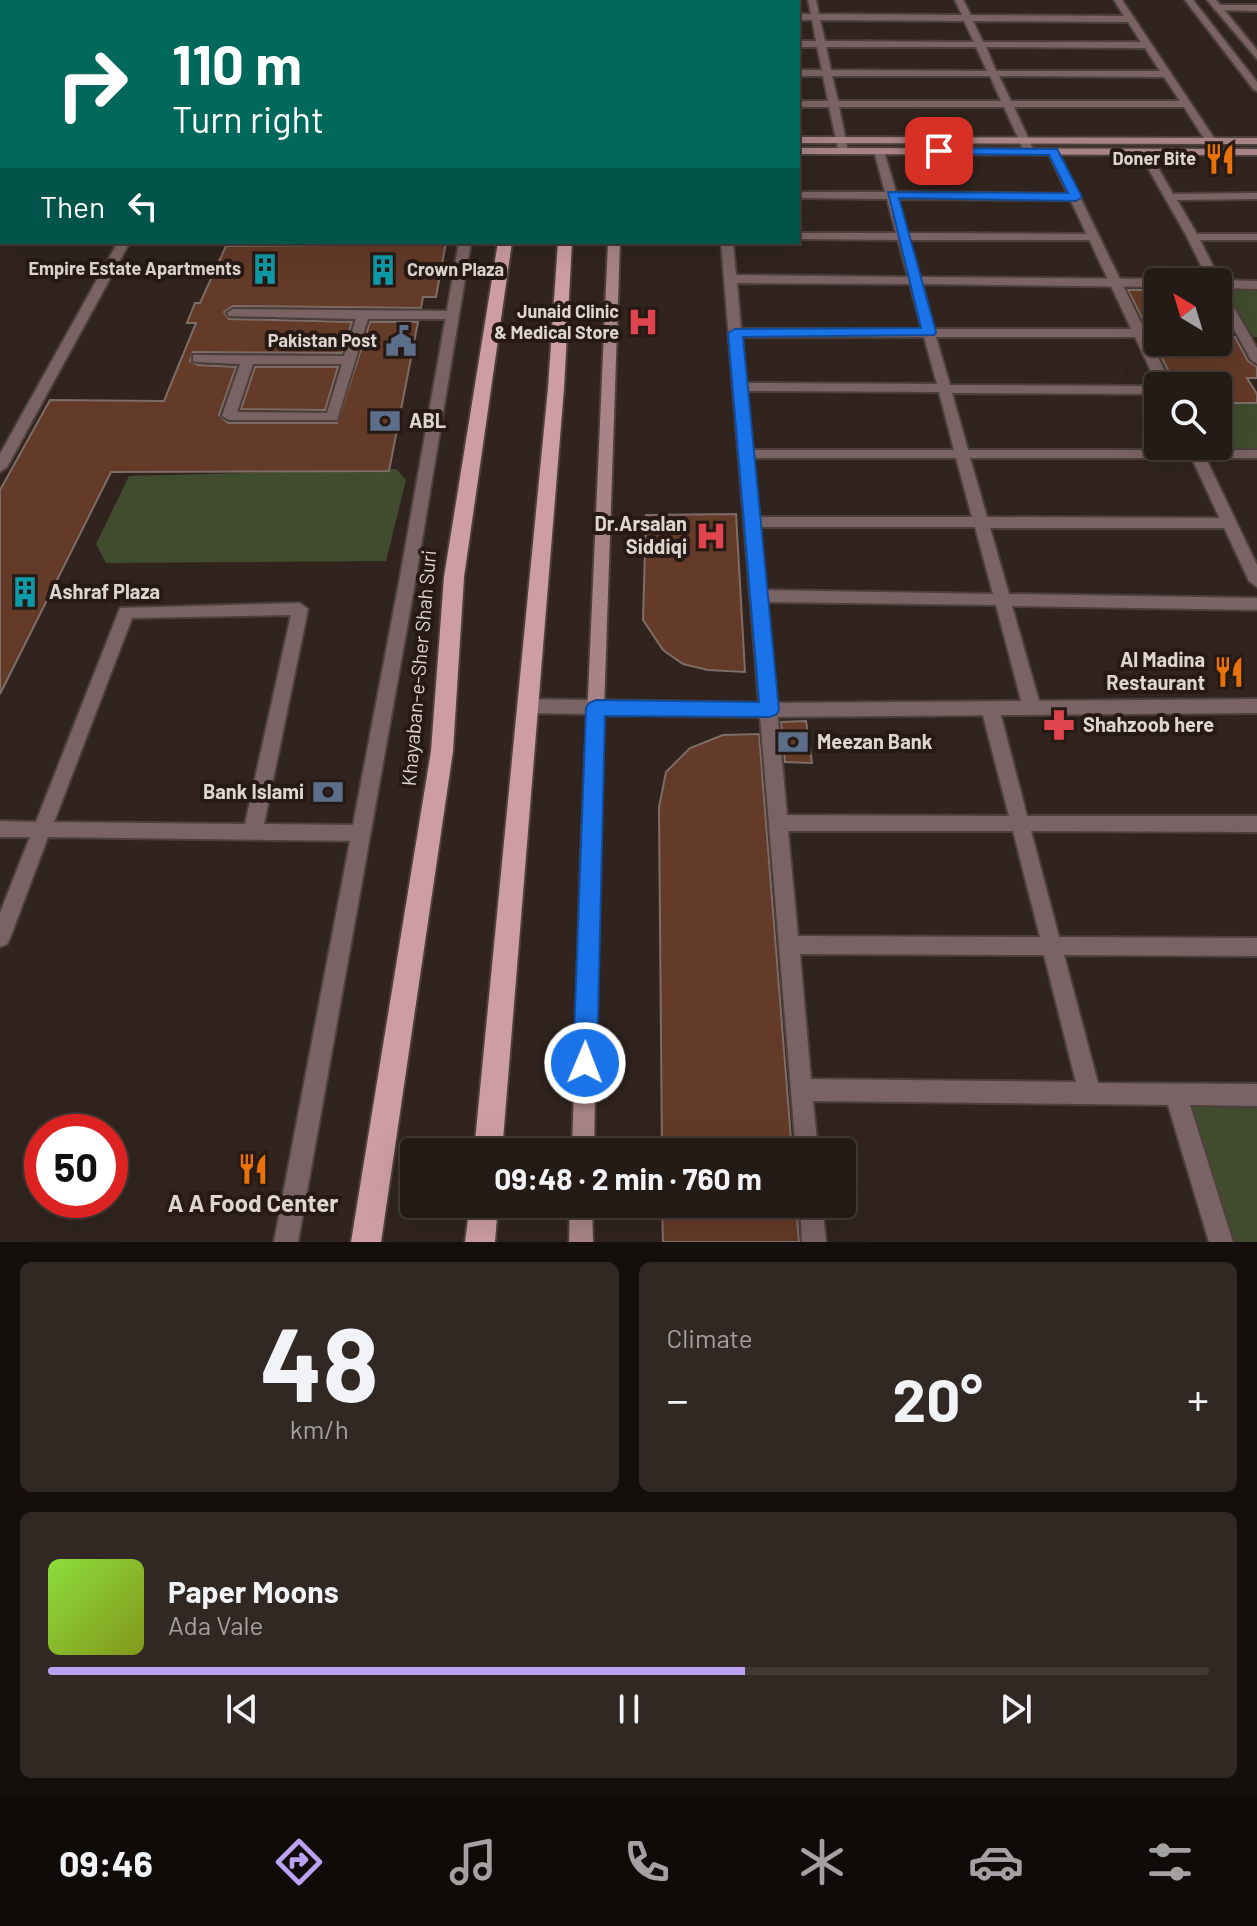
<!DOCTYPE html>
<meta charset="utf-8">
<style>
:root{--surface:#251b16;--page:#312823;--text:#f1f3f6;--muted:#a3a1a1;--line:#423935;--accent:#bca0f2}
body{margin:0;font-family:Barlow,sans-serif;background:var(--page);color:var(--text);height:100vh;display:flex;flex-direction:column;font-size:30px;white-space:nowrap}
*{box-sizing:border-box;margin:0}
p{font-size:26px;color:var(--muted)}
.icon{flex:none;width:44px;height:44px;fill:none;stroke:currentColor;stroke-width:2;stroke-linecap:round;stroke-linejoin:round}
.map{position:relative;height:1242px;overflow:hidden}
.side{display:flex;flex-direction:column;gap:20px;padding:20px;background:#140f0c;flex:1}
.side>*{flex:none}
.guide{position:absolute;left:0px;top:0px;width:800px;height:244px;box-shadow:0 8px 32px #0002,0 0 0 2px var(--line);background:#00695c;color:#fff;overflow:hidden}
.needle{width:52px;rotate:322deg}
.fabs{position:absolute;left:1144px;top:268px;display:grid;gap:16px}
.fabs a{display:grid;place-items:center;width:88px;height:88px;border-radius:8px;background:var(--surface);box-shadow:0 8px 32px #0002,0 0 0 2px var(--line);font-size:40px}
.speed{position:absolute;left:24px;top:1114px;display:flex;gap:16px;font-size:40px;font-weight:700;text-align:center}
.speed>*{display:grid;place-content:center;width:104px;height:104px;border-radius:50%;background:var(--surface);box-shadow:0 8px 32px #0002,0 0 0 2px var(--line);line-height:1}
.speed .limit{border:12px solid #d22;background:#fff;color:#111}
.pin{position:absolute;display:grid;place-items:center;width:68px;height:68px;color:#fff;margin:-34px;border-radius:16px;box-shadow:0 4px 12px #0006}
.me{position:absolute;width:88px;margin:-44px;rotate:1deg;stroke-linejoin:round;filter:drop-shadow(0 0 6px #0008)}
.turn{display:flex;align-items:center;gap:28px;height:168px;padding:0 40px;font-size:36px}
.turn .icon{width:104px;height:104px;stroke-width:2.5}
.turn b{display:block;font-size:56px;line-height:68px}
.then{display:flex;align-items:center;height:76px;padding:0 40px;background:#0003;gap:16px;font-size:30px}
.big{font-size:60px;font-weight:700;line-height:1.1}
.side .tile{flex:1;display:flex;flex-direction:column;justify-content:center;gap:12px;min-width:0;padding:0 28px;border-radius:12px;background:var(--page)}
.side .dial{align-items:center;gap:0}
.dial b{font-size:104px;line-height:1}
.song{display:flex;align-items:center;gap:24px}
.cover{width:96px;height:96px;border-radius:12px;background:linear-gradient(135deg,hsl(90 70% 55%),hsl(70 70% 35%))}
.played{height:8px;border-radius:4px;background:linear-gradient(90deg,var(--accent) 60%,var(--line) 60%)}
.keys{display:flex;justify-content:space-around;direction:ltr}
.heat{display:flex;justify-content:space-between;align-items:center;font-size:44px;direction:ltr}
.side .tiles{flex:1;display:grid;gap:20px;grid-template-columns:1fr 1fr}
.tile:last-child{grid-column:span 2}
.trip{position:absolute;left:400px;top:1138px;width:456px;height:80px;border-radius:8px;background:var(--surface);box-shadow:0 8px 32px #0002,0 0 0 2px var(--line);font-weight:700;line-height:80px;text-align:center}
.dock{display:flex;height:128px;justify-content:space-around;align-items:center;background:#0f0b09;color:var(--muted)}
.dock .icon{width:56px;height:56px}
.dock .selected{color:var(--accent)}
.dock b{font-size:36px;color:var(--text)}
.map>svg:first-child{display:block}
.green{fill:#414c2e}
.building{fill:#643a28;stroke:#7e6d67;stroke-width:2}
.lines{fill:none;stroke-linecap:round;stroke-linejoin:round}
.minor-casing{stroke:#4d403b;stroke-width:4}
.tertiary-casing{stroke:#4d403b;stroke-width:4}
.secondary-casing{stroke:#4d403b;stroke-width:4}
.primary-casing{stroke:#4d403b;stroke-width:4}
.minor{fill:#7a6365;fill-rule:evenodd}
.tertiary{fill:#7a6365;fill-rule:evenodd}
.secondary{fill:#a88488;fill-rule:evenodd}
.primary{fill:#cd9da3;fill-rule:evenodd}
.route{fill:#1a73e8;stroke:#114b97;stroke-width:2}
.labels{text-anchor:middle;stroke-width:8;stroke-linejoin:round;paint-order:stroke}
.far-poi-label{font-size:18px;font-weight:bold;fill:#ded5d1;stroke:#271a15;text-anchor:end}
.poi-label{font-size:20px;font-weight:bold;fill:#ded5d1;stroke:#271a15;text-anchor:start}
.street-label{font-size:20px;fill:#ded5d1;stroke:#271a15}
.near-poi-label{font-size:24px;font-weight:bold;fill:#ded5d1;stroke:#271a15}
</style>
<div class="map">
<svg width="1257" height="1242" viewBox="0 0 1257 1242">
<rect width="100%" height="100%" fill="#31241e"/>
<g class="green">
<polygon points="0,0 181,0 184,2 2,2 2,165"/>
<polygon points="1222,284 1257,285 1257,337 1253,337"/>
<polygon points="1218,403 1257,403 1257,450 1198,450 1196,446 1218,446"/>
<polygon points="396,469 406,480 386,561 106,563 96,544 129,476"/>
<polygon points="1176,1094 1257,1095 1257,1242 1221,1242"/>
</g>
<g class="building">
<polygon points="334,242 446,242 436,297 423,297 421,308 233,306 224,312 229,319 352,322 342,353 193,352 190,361 198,365 236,367 219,415 228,423 337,423 370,322 418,322 389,471 111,472 0,694 0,490 50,400 164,401 196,323 187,323 195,303 200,303 226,246 333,245"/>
<polygon points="1128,290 1158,290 1158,342 1222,342 1220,337 1235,337 1248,361 1257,367 1257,378 1247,378 1257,394 1257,403 1218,403 1218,386 1176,386"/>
<polygon points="255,367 338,367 325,410 241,409"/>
<polygon points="736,514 745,672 708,670 683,664 663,650 643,620 646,515"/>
<polygon points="806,721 812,763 785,762 781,722"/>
<polygon points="759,734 792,1152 662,1152 659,807 666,772 690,748 723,735"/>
<polygon points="662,1204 796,1204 799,1242 663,1242"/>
</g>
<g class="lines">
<defs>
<g id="minor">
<rect x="701" y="0" width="8" height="2"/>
<path d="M808 0H816L819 14 962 15 955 0H963L971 15 1124 16 1114 0H1122L1216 141 1207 143 1184 107H1014L1034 151 1029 154 1024 151 1004 107H839L848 151 839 153 829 107H798V101H828L823 76H798V70H822L817 47H798V41H816L812 20H798V14H811ZM820 20 964 21 974 42 825 41ZM973 21 1128 22 1141 42H983ZM826 47H976L987 71 831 70ZM986 47 1145 48 1160 71H996ZM832 76H990L1001 101H838ZM999 76 1164 77 1180 101H1011Z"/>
<polygon points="1218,5 1257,5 1257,11 1215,10 1214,8"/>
<path d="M879 148 884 151 896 192 1076 194 1081 197 1076 200 898 199 907 233 1094 234 1100 237 1094 240H909L920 277 1158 279 1163 282H1158V287L922 284 934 329H1140L1146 333 1140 337H936L950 385 1158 386V394L952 393 968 450H1257V458H970L987 517 1229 518 1236 523 1229 528H990L1009 594 1257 598V610L1012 606 1041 708 1038 713H1026L1023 708 996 605 767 602 787 815 1009 816 981 708 984 703H996L999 708 1027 816H1257V832L1031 831 1059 937 1257 938V956L1064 955 1098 1083 1257 1084V1106L1190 1105 1233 1242H1209L1168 1105 813 1101 818 1152H796L721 242H733L736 275 908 277 898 240 798 239V233H896L887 199 798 198V192H885L874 151ZM737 283 910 284 922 329H741ZM742 337H924L937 384 746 383ZM747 391 939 392 954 450H752ZM753 458H956L972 517H759ZM759 527H975L993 594 765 590ZM788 831H1013L1040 937 798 936ZM800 954 1044 955 1076 1082 811 1079Z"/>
<polygon points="1144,149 1149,152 1173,194 1257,193 1257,199 1177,200 1197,234 1257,234 1257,240 1200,240 1220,280 1257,281 1257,289 1223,288 1257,348 1257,364 1251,360 1218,300 1218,282 1209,282 1187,237 1139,152"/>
<rect x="0" y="177" width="2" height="6"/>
<path d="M233 309 452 311 458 315 452 319H368L337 420H229L222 416 240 364 198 362 193 361V355L344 356 356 319 229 316 227 313ZM253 364H342L327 413 237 412Z"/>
<path d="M300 603 308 609 264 824 359 825 366 827 368 833 366 839 359 841 48 837 10 938 7 944 0 947V913L30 837H0V821L36 822 120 608ZM291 615 245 824 54 822 132 618Z"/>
<polygon points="800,1204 822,1204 826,1242 802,1242"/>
</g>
<g id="tertiary">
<rect x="506" y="0" width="8" height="2"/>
<polygon points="1185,0 1193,0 1257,82 1257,91 1254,90"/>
<polygon points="1207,0 1216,0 1257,50 1257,59"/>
<polygon points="1053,149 1058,152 1172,386 1158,386 1048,152"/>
<rect x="0" y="231" width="2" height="6"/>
<polygon points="118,242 130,242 7,467 0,472 0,454"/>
<polygon points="459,242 471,242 416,577 298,1242 274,1242 400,577"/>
<polygon points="1186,446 1200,446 1257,565 1257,587 1249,581"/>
<polygon points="527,699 769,703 1257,699 1257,713 769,717 527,713 521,711 518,706 521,701"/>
</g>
<g id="secondary">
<polygon points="798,137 1257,138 1257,144 798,143"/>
<polygon points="798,148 1257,149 1257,155 798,154"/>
<polygon points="608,242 620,242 599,856 594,1152 572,1152 581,856"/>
<polygon points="570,1204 592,1204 593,1242 569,1242"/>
</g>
<g id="primary">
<rect x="542" y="0" width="10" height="2"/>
<rect x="582" y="0" width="10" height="2"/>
<polygon points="498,242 512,242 464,577 453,751 381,1242 351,1242 431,751 444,577"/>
<polygon points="558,242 572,242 564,388 502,1152 474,1152 548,388"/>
<polygon points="470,1204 498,1204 495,1242 465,1242"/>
</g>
</defs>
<use href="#minor" class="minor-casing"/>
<use href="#tertiary" class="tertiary-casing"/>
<use href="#secondary" class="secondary-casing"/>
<use href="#primary" class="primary-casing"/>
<use href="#minor" class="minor"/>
<use href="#tertiary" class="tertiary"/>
<use href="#secondary" class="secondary"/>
<use href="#primary" class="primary"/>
</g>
<polygon class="route" points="939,148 1057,149 1082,197 1076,201 899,198 936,332 934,335 743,337 779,710 776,715 769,717 605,716 597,1063 593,1072 585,1075 576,1072 573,1063 586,708 589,703 596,700 759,702 728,333 735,329 921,328 888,192 1068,193 1049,155 935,154 935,149"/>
<defs>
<symbol id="restaurant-bare" viewBox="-9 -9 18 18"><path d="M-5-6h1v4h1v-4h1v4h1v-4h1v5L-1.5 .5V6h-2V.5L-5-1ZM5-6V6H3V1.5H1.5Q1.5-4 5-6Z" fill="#e8710a" stroke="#271a15" stroke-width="2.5" paint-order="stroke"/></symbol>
<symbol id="building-bare" viewBox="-9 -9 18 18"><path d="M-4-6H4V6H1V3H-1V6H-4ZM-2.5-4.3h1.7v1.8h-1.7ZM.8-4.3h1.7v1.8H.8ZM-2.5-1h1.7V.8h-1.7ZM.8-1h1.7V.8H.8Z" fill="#0f9aa8" stroke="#271a15" stroke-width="2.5" paint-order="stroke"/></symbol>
<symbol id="hospital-bare" viewBox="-9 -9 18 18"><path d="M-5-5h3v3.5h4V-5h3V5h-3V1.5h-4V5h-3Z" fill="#e0444e" stroke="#271a15" stroke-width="2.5" paint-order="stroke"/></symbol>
<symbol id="civic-bare" viewBox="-9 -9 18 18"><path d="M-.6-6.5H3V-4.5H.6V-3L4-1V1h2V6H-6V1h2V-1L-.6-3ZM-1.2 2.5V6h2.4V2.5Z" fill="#5c6f8a" stroke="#271a15" stroke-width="2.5" paint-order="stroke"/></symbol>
<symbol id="bank-bare" viewBox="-9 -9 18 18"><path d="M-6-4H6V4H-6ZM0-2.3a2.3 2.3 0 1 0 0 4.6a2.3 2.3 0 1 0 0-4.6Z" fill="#5c6f8a" stroke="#271a15" stroke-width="2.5" paint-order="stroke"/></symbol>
<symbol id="pharmacy-bare" viewBox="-9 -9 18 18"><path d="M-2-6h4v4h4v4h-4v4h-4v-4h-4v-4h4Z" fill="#e0444e" stroke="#271a15" stroke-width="2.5" paint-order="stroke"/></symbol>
</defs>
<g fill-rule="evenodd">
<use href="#restaurant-bare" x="1198" y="137" width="44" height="44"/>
<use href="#building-bare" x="243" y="247" width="44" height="44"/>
<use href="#building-bare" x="361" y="248" width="44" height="44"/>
<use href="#hospital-bare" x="621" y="300" width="44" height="44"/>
<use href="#civic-bare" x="379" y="319" width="44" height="44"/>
<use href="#bank-bare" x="363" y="399" width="44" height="44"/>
<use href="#hospital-bare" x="689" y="514" width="44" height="44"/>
<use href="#building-bare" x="3" y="570" width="44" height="44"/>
<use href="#restaurant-bare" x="1207" y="650" width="44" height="44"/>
<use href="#pharmacy-bare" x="1037" y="703" width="44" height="44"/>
<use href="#bank-bare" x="771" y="720" width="44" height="44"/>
<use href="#bank-bare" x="306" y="770" width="44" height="44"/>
<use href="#restaurant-bare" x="231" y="1147" width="44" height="44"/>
</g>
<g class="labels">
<g class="far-poi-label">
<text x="1196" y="165">Doner Bite</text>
<text x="241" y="275">Empire Estate Apartments</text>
<text x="407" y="276" text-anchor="start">Crown Plaza</text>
<text x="619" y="318">Junaid Clinic<tspan x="619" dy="21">&amp; Medical Store</tspan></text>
<text x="377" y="347">Pakistan Post</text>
</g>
<g class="poi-label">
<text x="409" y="428">ABL</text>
<text x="687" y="531" text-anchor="end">Dr.Arsalan<tspan x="687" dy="23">Siddiqi</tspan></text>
<text x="49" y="599">Ashraf Plaza</text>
<text x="1205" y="667" text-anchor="end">Al Madina<tspan x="1205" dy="23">Restaurant</tspan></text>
<text x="1083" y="732">Shahzoob here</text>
<text x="817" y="749">Meezan Bank</text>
<text x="304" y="799" text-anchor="end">Bank Islami</text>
</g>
<g class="street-label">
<text transform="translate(419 668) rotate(-85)" y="7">Khayaban-e-Sher Shah Suri</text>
</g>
<g class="near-poi-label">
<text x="253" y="1212">A A Food Center</text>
</g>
</g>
</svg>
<div class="fabs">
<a><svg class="needle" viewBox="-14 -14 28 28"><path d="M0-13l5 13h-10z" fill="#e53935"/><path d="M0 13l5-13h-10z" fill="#a3a1a1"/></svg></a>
<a><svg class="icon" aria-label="search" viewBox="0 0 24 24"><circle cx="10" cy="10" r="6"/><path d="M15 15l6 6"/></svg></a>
</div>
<div class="speed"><div class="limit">50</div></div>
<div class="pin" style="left:939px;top:151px;background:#d93025"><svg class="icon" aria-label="arrive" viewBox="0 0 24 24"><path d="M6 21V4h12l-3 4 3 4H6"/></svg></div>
<svg class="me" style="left:585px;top:1063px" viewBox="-20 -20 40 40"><circle r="17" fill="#1a73e8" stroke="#fff" stroke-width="3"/><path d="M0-11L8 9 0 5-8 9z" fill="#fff"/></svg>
<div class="trip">09:48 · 2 min · 760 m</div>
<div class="guide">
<div class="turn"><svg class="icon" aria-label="right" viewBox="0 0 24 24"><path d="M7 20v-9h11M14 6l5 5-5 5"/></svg><div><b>110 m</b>Turn right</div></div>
<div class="then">Then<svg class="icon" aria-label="left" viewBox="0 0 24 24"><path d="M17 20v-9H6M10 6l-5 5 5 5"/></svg></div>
</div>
</div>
<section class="side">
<div class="tiles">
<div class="tile dial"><b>48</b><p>km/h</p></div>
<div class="tile"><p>Climate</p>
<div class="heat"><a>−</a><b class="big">20°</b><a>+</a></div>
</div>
<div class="tile">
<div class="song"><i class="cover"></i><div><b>Paper Moons</b><p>Ada Vale</p></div></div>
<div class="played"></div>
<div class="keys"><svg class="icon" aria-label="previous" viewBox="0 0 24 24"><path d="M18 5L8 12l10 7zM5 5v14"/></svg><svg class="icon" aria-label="pause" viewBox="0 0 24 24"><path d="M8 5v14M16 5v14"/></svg><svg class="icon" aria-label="next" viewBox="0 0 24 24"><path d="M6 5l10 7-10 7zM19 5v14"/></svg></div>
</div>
</div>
</section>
<nav class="dock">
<b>09:46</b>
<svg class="icon selected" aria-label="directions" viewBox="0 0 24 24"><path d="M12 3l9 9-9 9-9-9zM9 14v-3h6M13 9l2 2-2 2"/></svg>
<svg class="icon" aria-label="music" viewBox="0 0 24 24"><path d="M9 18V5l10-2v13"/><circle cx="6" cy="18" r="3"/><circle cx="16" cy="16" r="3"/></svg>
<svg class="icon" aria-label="phone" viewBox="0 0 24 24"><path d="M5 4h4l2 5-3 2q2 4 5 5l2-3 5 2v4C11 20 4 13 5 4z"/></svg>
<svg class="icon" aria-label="climate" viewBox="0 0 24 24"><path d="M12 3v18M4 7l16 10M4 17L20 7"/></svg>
<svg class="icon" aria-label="car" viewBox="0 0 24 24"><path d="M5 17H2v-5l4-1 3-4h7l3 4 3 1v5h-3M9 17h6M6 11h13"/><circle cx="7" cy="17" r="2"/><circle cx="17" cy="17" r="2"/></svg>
<svg class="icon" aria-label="filters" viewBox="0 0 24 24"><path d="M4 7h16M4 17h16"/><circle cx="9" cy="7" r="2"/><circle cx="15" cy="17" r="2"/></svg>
</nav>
